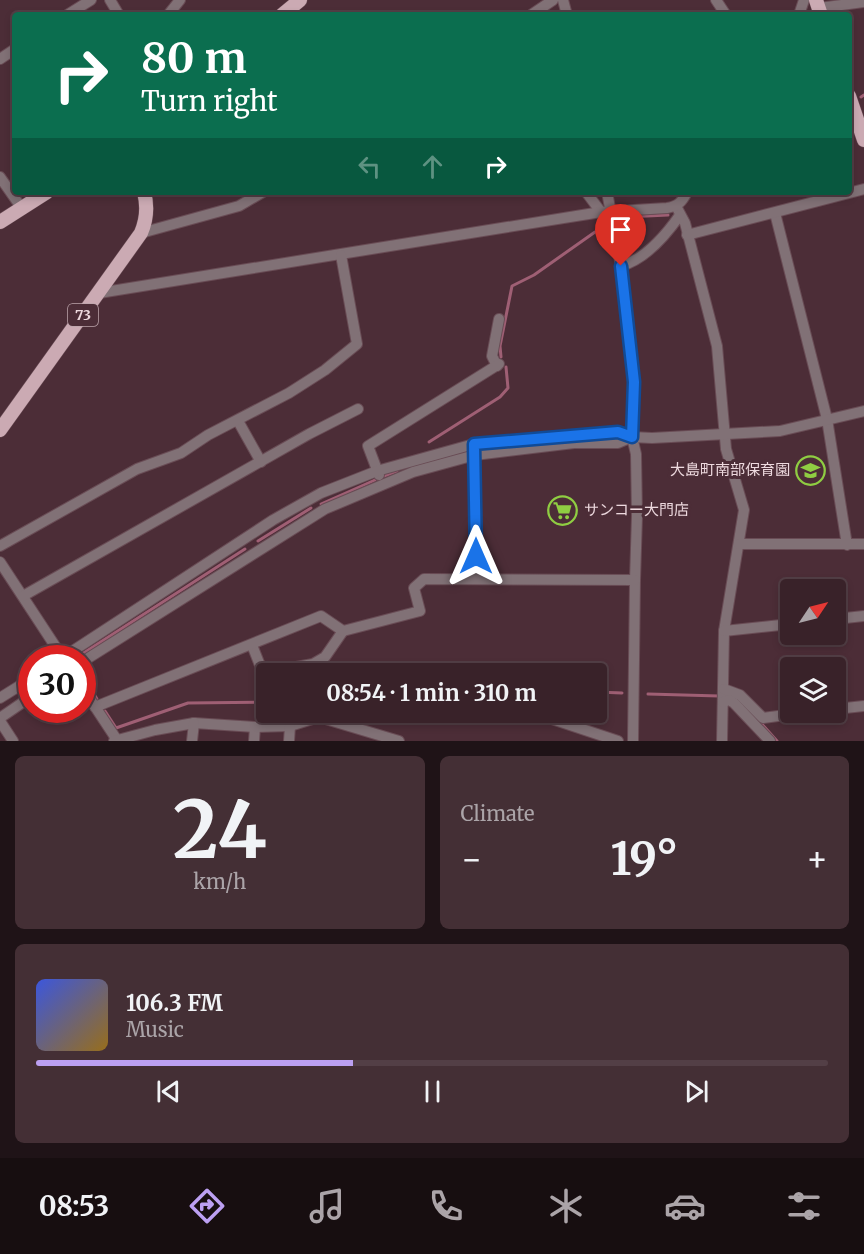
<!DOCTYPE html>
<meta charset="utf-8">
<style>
:root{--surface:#392229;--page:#442f35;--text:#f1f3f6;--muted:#aba4a8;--line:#533f46;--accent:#bca0f2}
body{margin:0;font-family:Merriweather,"Noto Sans JP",serif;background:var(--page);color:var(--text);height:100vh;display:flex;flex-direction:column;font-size:22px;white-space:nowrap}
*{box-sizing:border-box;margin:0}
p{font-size:20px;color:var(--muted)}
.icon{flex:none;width:33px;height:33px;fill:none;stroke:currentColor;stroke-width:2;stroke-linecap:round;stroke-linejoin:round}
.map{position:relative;height:741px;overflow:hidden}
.drawer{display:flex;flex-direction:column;gap:15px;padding:15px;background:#1f1317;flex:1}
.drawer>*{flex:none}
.hud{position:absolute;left:12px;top:12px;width:840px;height:183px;border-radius:6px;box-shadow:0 3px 9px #0003,0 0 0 2px var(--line);background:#0b6e4f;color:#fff;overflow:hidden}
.needle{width:39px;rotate:55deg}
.buttons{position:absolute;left:780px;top:579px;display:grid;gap:12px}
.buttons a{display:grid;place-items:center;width:66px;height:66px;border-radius:6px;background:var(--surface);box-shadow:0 3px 9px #0003,0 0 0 2px var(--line);font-size:30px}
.speed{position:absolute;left:18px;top:645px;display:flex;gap:12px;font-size:30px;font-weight:700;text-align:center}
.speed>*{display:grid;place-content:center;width:78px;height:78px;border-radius:50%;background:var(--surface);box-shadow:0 3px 9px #0003,0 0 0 2px var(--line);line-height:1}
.speed .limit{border:9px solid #d22;background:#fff;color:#111}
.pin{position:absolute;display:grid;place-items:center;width:51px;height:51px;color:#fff;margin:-62px -26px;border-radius:50% 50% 50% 0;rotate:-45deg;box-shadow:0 0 6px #0007}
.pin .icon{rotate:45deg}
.me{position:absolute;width:66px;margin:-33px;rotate:0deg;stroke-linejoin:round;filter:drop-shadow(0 0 4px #0008)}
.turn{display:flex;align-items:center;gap:21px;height:126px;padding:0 30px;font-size:27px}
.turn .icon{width:78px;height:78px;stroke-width:2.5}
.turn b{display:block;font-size:42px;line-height:51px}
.lanes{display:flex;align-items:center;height:57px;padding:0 30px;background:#0003;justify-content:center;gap:30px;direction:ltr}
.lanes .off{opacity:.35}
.big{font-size:45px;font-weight:700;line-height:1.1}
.drawer .widget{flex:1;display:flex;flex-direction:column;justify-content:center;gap:9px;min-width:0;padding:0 21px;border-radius:9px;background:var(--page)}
.drawer .dial{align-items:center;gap:0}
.dial b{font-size:78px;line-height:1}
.song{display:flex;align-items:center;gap:18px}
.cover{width:72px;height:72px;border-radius:9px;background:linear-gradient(135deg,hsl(230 70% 55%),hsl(40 70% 35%))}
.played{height:6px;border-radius:3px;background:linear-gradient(90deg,var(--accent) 40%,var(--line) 40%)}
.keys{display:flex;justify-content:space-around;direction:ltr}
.heat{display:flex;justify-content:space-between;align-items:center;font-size:33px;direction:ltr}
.drawer .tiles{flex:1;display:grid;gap:15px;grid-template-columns:1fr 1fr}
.widget:last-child{grid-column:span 2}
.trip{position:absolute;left:256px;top:663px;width:351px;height:60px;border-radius:6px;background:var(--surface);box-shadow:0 3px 9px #0003,0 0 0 2px var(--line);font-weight:700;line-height:60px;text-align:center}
.tab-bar{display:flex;height:96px;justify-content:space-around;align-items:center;background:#170e10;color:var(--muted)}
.tab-bar .icon{width:42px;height:42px}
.tab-bar .selected{color:var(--accent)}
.tab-bar b{font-size:27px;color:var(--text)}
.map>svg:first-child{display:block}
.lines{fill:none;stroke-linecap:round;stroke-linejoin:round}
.stream{stroke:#9f5f74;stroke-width:3}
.minor-casing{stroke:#694c55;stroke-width:12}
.major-casing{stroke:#694c55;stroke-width:15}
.minor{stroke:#817176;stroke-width:10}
.major{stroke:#cbaab3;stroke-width:14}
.route-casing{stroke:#114b97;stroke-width:15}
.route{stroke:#1a73e8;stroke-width:10}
.labels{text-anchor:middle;stroke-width:6;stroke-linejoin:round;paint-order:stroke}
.shield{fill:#4c2d37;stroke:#bda5ac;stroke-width:1.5}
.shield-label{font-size:14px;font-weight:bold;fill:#edd9de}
.poi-label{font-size:15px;fill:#edd9de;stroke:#4c2d37;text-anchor:end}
</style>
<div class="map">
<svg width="864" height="741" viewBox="0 0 864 741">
<rect width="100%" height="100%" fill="#4c2d37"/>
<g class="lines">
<g class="stream">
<polyline points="861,97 864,95"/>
<polyline points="701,195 705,192"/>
<polyline points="626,217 668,215"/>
<polyline points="501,357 500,346 512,286 534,275 595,232"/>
<polyline points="429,442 500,397 508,388 506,367"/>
<polyline points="384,476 397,471"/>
<polyline points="321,504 375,480"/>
<polyline points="258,541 311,508"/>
<polyline points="82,654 245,549"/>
<polyline points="91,689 97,699"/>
<polyline points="597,692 622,693"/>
<polyline points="648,694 719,696"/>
<polyline points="105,711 116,728 188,703 267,702"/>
<polyline points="759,721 777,741"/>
</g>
<defs>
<g id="minor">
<polyline points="110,0 119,15"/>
<polyline points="563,0 567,15"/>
<polyline points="716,0 726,15"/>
<polyline points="819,8 864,2"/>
<polyline points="67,15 91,0"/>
<polyline points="168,15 180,0"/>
<polyline points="531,15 553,0"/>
<polyline points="799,15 804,0"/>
<polyline points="0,59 15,49"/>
<polyline points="0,177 21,207"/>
<polyline points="586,192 601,212"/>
<polyline points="607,192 621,266 634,382 632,437 636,454 637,516 635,580 633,741"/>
<polyline points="676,206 685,223 717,346 726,449 744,510 724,631 722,741"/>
<polyline points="775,213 827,419 847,545"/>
<polyline points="141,233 239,206 263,192"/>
<polyline points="687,235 864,189"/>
<path d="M621 266C646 259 666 235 680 215"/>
<path d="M99 293 601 212 667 208C678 206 682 202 687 192"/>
<polyline points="497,366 492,356 499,319"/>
<polyline points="238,421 261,462"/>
<polyline points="475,450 476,579"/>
<polyline points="379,475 368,446 499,364"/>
<polyline points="739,544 864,544"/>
<polyline points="0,546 137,469 181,453 208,435 289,393 325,370 357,344 341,255"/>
<polyline points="0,562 63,658"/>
<polyline points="23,596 309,434 358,409"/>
<polyline points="836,619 864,616"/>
<polyline points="724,631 790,624"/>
<polyline points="252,645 263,673 313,664 325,657 343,631"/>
<polyline points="62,658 273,520 321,493 377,471 474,444 618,432 632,437 652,438 780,431 864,411"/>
<polyline points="82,662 325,509 413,472 475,455 574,443 618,443 632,437"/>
<polyline points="82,687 117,740"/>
<polyline points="724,689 740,695 763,718 808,712"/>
<polyline points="0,698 32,678"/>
<polyline points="723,702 729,700 734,703 770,741"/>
<polyline points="95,707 321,616 343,631 420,611 414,588 424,579 635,580"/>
<polyline points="836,709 864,706"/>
<polyline points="531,712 618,741"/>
<polyline points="0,718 32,696"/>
<polyline points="0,721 13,741"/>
<polyline points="114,741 155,730 194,723 255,727 290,726 319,717 399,741"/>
<polyline points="192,741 194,723"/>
<polyline points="254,741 255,727"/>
<polyline points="289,741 290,726"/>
</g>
<g id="major">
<polyline points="816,0 821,15"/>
<polyline points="282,15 300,0"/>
<polyline points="849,96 864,140"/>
<polyline points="0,222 47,192"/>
<path d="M0 430 141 233C147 219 148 207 144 192"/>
</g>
</defs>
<use href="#minor" class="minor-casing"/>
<use href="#major" class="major-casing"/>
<use href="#minor" class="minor"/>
<use href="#major" class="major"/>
</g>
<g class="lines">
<defs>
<polyline id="route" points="476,556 474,444 618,432 632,437 634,382 621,266"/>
</defs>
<use href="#route" class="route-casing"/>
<use href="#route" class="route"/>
</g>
<defs>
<symbol id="school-ring" viewBox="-11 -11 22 22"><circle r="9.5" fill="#4c2d37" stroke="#8fcd42" stroke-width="1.5"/><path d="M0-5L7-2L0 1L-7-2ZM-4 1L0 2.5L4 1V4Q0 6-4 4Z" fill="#8fcd42"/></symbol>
<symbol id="supermarket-ring" viewBox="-11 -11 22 22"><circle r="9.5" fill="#4c2d37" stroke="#8fcd42" stroke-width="1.5"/><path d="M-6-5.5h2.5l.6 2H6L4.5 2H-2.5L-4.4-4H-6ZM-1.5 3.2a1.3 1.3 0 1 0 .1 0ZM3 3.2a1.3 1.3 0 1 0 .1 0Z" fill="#8fcd42"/></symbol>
</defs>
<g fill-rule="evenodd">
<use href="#school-ring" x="794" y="454" width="33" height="33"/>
<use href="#supermarket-ring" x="546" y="494" width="33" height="33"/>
</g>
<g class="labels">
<rect class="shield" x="68" y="304" width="30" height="22" rx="4.5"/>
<g class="shield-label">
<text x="83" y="320">73</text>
</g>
<g class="poi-label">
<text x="790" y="475">大島町南部保育園</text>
<text x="584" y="515" text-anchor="start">サンコー大門店</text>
</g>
</g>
</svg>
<div class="buttons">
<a><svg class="needle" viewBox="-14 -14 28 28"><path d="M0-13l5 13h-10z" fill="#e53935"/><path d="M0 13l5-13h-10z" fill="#aba4a8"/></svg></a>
<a><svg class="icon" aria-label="layers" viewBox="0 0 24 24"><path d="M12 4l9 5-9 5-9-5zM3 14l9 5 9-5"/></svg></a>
</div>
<div class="speed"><div class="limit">30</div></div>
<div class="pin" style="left:621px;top:266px;background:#d93025"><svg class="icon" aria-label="arrive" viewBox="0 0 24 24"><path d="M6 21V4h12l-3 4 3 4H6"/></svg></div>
<svg class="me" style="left:476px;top:556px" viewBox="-20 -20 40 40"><path d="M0-17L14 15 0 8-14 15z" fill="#1a73e8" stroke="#fff" stroke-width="4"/></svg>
<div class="trip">08:54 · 1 min · 310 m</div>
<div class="hud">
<div class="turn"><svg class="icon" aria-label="right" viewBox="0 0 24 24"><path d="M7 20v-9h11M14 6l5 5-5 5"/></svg><div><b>80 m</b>Turn right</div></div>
<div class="lanes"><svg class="icon off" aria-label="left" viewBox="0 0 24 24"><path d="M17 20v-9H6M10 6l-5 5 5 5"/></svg><svg class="icon off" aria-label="ahead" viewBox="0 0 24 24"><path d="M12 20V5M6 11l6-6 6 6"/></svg><svg class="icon" aria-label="right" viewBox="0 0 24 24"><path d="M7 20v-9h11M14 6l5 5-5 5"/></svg></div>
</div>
</div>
<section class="drawer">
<div class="tiles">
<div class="widget dial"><b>24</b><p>km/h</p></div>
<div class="widget"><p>Climate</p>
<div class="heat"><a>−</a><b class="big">19°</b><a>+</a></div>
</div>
<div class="widget">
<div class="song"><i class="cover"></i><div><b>106.3 FM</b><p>Music</p></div></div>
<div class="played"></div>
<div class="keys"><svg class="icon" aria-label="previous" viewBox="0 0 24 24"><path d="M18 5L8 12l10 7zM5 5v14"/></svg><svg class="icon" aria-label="pause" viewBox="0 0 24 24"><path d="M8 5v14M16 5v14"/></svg><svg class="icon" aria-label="next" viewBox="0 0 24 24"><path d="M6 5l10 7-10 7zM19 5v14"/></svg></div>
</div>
</div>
</section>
<nav class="tab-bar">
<b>08:53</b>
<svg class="icon selected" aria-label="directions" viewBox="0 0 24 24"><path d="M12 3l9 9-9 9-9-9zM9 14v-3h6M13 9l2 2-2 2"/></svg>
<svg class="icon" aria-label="music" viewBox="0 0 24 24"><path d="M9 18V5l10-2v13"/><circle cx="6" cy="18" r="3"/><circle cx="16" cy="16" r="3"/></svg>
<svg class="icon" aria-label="phone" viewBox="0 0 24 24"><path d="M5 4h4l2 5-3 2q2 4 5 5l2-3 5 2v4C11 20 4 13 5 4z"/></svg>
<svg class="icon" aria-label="climate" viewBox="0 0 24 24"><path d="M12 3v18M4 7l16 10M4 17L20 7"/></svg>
<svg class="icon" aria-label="car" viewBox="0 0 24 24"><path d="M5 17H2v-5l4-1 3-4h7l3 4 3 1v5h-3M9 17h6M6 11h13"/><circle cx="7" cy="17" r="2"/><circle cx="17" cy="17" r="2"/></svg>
<svg class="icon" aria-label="filters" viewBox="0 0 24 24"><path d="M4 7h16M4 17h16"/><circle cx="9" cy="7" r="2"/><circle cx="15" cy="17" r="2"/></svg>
</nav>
